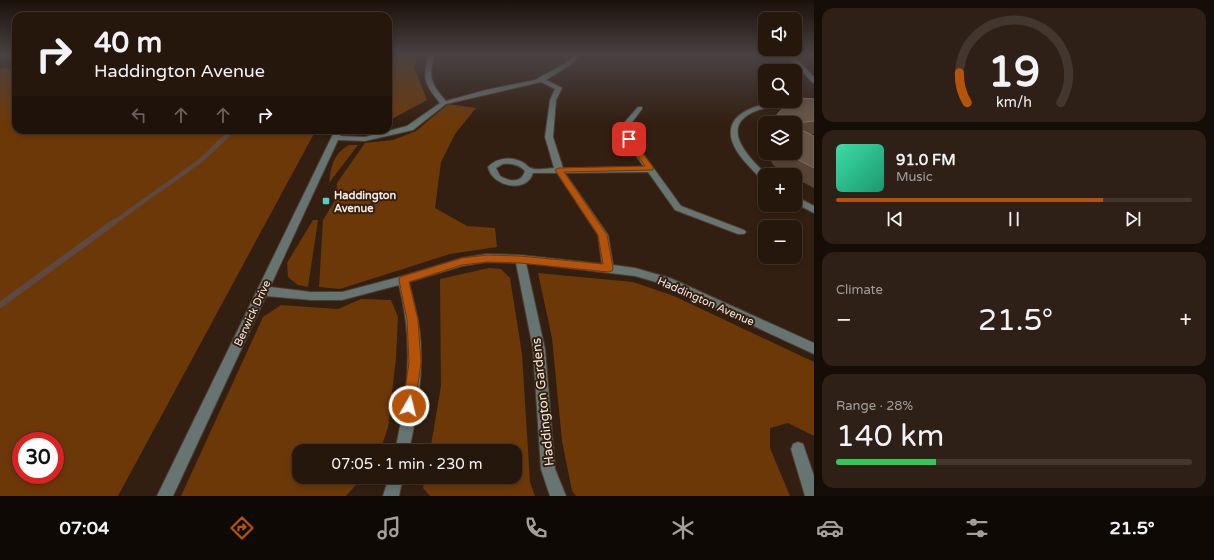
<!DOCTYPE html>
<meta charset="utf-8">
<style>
:root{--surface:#26170d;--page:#2e2016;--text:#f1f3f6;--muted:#a49f9d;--line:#42362e;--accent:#b45309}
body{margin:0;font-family:"Varela Round",sans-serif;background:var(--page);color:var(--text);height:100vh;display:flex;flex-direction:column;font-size:15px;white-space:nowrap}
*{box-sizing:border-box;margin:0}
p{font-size:13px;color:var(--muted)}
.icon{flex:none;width:22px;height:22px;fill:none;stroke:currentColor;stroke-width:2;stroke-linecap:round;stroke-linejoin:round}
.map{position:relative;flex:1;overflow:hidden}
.details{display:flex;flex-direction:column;gap:8px;padding:8px;background:#150d07;width:400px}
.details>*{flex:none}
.banner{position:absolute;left:12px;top:12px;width:380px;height:122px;border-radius:12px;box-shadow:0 2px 6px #0003,0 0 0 1px var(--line);background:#26170d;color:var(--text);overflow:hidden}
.controls{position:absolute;left:758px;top:12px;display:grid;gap:8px}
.controls a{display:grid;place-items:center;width:44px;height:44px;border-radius:8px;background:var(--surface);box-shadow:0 2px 6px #0003,0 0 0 1px var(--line);font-size:20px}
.speed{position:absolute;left:12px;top:432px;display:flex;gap:8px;font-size:20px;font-weight:700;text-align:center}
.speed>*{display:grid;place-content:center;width:52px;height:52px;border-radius:50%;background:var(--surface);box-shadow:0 2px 6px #0003,0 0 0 1px var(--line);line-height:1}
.speed .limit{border:6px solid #d22;background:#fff;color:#111}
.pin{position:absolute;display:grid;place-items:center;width:34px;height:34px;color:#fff;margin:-17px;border-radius:8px;box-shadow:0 2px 6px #0006}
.me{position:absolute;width:44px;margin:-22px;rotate:8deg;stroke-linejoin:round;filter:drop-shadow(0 0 3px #0008)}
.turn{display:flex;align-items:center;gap:14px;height:84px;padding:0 16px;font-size:18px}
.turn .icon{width:52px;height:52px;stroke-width:2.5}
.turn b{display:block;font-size:28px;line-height:34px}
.lanes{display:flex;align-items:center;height:38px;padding:0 16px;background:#0003;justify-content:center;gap:20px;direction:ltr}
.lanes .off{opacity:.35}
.big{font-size:30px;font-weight:600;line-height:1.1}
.details .tile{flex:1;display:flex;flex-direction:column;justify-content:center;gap:6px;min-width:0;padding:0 14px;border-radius:12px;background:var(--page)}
.details .dial{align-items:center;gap:0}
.dial svg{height:104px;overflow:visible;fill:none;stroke:var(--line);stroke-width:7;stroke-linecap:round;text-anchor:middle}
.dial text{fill:var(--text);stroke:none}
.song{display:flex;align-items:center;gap:12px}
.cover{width:48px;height:48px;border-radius:6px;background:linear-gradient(135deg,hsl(160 70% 55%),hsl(160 70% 35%))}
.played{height:4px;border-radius:2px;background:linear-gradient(90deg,var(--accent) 75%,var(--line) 75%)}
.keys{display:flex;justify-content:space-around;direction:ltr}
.heat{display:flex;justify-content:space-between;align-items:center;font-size:22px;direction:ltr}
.charge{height:6px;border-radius:3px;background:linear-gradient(90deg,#34c759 28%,var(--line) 0)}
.trip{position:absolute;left:292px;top:444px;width:230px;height:40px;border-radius:12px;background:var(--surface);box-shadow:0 2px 6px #0003,0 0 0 1px var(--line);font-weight:600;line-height:40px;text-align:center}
.menu{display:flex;height:64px;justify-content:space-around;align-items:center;background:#0f0905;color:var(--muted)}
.menu .icon{width:28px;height:28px}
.menu .on{color:var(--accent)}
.menu b{font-size:18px;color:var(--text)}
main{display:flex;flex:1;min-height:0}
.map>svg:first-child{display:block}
.green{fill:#6d3807;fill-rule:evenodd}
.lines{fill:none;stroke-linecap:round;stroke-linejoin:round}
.stream-far1{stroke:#5c4944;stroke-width:4.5}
.stream{stroke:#5c4944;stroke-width:6}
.minor-casing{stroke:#4e3c2e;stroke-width:2}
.minor{fill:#667472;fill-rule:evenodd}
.wall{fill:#584435}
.building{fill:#695648;stroke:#806d60}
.route{fill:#b45309;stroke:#753606}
.poi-dot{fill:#57cec2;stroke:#321f11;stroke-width:1.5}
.labels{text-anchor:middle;stroke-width:4;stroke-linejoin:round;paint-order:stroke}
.poi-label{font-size:11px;font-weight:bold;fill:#f9ebe2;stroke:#321f11;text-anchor:start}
.street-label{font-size:11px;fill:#f9ebe2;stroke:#321f11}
.near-street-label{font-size:13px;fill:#f9ebe2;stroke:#321f11}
</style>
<main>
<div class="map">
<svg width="814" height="496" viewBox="0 0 814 496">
<rect width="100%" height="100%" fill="#321f11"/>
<g class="green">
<polygon points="388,54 419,54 414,67 427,100 388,121"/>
<path d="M0 68 16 69V130H316L118 496H0ZM21 441H55V475H21Z"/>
<polygon points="448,104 476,108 455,134 441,162 435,208 467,226 495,228 497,247 450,254 340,289 319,287 323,220 336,199 337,183 365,143 393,140 416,131"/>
<path d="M349 145H358L329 183C331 166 333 154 349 145Z"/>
<polygon points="313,220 318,220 308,287 298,285 288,277 287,263"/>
<polygon points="489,268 501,269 510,278 522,354 530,482 535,496 430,496 423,488 425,477 515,477 515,451 430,451 441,386 440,279"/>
<polygon points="538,273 633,282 674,296 814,362 814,436 788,423 770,428 770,448 790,496 576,496 572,491 562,441 552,338"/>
<polygon points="361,299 391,300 398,317 396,358 388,427 380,451 299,451 299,477 363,477 346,496 181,496 263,317 281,305 338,309"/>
</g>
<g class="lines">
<polyline class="stream-far1" points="113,223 200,161 233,130"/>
<polyline class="stream" points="0,305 114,222"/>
<defs>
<g id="minor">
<path d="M429 54H435C428 77 430 83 446 101L486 90 535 80 566 63 576 54H582L570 65 546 80 562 88 556 100 553 137 563 168 644 167 618 130 638 107H642V109L626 130 681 206 744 230 746 232 744 234H738L675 210 648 172 565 173 608 235 613 265 635 268 670 278 814 343V354L663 284 635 276 526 263 545 349 555 469 566 496H550L541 469 533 349 516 263 487 262 462 266 409 282C413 299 418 316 420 334 424 373 417 413 409 451H395C408 391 414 346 399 285L342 300H311L266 296 173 496H157L335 130H343L340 136 365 137 407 126 440 103C424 84 422 78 429 54ZM541 82 555 89 550 100 545 137 554 168C548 168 537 171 531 168 529 168 526 164 524 163 513 156 497 157 488 167 492 187 527 194 533 173H557L598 235 602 264 520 255 487 254 462 258 403 276 342 292H311L270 287 338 140 365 141 413 130 446 104ZM503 164C512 163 519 165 525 171 521 184 509 181 500 176L496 168Z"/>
<polygon points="786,54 792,54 814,77 814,83 812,82"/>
<path d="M795 99H814V103C793 104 724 104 740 142 746 155 757 165 767 175H765V181L762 180C751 168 737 156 732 141 722 107 773 101 795 101Z"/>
<polygon points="795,196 814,206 814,213 795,203"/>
<polygon points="798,442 803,444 814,476 814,496 805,496 791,449 793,444"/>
<polygon points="389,477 403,477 399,496 383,496"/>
</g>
</defs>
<use href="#minor" class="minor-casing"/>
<use href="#minor" class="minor"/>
</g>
<g class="wall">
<polygon points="814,99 814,134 810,134 814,136 814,188 795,178 795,175 790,175 774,166 770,160 771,154 770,153 795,153 795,123"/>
<polygon points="765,130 765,147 763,144 765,139 760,139 760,137"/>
</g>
<g class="building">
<polygon points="802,98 814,99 814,121 795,123 770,123 781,110"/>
<polygon points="795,127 814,136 814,168 785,153 795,153"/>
</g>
<linearGradient id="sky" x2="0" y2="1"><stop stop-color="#1c1109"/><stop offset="0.44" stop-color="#494243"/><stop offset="1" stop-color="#494243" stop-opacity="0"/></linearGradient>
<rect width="814" height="124" fill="url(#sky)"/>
<polygon class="route" points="629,137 631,138 653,167 653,170 564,172 607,235 613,268 612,271 608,272 520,263 487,262 462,265 409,282 418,320 421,362 415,406 413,410 409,411 405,410 403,406 409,362 407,320 399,280 400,277 462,258 487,255 520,256 603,264 598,235 555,170 559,168 645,166 625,139"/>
<rect class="poi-dot" x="322" y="197" width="8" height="8" rx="2"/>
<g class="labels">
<g class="poi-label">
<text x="334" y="199">Haddington<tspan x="334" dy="13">Avenue</tspan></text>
</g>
<g class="street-label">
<text transform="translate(706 301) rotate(24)" y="4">Haddington Avenue</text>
<text transform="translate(252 313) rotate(-65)" y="4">Berwick Drive</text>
</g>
<g class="near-street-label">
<text transform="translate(542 402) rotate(-96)" y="5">Haddington Gardens</text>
</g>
</g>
</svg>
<div class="controls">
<a><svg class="icon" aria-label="sound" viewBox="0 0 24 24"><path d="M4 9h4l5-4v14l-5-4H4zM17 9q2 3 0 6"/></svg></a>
<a><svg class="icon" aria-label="search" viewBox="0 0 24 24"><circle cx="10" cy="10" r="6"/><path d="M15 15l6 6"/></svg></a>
<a><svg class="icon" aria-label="layers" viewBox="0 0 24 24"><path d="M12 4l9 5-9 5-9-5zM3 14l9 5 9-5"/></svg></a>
<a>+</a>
<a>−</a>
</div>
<div class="speed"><div class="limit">30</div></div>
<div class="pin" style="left:629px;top:139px;background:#d93025"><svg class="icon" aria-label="arrive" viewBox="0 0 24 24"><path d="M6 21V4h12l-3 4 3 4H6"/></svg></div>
<svg class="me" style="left:409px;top:406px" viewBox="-20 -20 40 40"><circle r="17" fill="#b45309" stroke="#fff" stroke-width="3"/><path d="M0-11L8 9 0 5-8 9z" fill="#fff"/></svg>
<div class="trip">07:05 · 1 min · 230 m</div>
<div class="banner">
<div class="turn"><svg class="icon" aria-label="right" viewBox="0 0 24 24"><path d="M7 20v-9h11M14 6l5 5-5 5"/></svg><div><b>40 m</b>Haddington Avenue</div></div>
<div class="lanes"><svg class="icon off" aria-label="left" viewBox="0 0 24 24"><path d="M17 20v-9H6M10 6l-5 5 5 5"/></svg><svg class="icon off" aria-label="ahead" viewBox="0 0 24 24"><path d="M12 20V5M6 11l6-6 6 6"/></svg><svg class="icon off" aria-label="ahead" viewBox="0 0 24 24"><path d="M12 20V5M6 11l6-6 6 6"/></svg><svg class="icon" aria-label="right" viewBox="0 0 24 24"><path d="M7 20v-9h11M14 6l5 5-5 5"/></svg></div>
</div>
</div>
<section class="details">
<div class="tile dial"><svg viewBox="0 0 100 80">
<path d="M14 69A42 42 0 1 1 86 69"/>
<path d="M14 69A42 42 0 0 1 8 46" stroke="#b45309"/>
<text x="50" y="56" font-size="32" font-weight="700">19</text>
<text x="50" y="72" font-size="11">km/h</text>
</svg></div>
<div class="tile">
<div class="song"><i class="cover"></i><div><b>91.0 FM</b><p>Music</p></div></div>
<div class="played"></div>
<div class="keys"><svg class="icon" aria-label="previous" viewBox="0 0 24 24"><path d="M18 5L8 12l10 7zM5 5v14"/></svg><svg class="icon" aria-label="pause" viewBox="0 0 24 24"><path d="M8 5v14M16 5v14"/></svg><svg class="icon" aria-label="next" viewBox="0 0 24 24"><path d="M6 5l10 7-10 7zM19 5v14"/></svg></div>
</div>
<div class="tile"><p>Climate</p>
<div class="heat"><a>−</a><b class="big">21.5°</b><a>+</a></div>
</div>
<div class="tile"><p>Range · 28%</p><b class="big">140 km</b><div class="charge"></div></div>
</section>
</main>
<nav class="menu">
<b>07:04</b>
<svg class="icon on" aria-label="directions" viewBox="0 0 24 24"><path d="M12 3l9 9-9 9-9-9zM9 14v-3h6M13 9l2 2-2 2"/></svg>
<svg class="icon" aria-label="music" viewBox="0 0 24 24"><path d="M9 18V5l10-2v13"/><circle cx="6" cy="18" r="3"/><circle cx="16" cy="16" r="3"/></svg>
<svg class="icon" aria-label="phone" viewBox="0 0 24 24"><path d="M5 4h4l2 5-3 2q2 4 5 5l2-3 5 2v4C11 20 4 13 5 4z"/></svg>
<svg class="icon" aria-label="climate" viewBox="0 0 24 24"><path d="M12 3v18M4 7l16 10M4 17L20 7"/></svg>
<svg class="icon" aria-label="car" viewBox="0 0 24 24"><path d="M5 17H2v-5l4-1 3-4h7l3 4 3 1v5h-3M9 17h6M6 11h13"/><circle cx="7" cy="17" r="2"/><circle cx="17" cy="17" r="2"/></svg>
<svg class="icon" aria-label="filters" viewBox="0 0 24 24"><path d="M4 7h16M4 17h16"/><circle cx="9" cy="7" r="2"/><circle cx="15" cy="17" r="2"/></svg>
<b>21.5°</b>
</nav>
